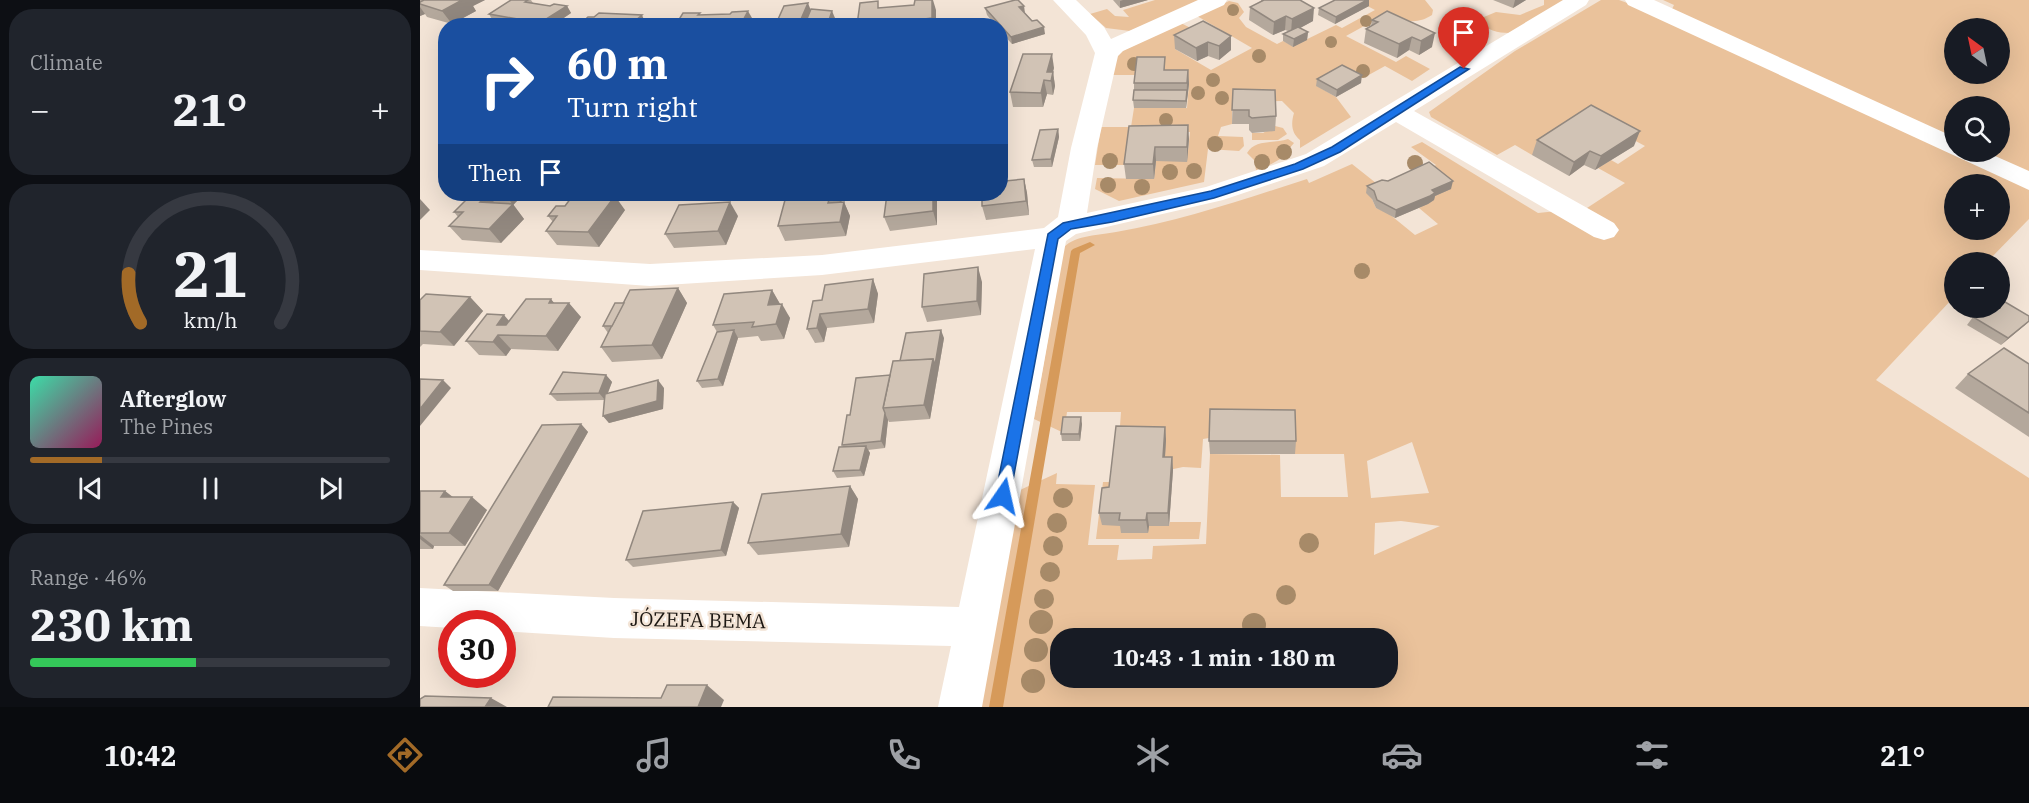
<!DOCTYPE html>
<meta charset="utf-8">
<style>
:root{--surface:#171b24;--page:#20242c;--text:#f1f3f6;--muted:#9ea1a6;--line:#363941;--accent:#a26a27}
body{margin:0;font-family:"IBM Plex Serif",serif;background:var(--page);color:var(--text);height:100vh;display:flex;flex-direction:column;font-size:22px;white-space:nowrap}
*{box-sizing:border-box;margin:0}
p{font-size:20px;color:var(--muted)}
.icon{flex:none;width:33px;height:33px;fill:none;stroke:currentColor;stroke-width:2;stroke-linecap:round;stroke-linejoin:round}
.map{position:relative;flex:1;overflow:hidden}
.sheet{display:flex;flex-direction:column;gap:9px;padding:9px;background:#0d0f14;width:420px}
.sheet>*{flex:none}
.banner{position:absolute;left:18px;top:18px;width:570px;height:183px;border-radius:24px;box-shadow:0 6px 24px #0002;background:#1a4fa0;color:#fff;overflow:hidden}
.needle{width:39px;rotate:327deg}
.controls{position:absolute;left:1524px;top:18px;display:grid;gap:12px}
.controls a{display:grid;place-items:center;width:66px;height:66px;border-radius:50%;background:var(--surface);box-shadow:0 6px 24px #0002;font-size:30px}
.speed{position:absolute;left:18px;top:610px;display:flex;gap:12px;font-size:30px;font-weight:700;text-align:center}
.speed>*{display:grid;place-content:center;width:78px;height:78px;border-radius:50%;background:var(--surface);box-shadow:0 6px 24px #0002;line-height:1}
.speed .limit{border:9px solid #d22;background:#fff;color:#111}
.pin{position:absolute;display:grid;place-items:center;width:51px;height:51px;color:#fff;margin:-62px -26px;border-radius:50% 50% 50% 0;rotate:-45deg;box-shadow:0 0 6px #0007}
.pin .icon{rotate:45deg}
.me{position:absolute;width:66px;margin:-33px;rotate:11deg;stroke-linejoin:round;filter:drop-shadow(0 0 4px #0008)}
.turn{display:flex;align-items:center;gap:21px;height:126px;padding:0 30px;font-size:27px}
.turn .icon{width:78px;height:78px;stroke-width:2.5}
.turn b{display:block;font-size:42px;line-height:51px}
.then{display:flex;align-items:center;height:57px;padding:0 30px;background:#0003;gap:12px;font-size:22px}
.big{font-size:45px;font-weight:700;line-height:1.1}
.sheet .tile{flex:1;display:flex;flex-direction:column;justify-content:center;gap:9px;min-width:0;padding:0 21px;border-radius:24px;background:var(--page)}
.sheet .dial{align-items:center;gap:0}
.dial svg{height:156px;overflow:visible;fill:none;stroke:var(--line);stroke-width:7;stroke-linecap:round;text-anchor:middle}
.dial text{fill:var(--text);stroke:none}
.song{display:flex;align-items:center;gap:18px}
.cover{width:72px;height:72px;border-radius:9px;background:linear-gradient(135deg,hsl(160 70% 55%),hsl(330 70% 35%))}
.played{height:6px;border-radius:3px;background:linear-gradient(90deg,var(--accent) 20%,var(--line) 20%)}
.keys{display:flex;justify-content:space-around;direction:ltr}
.heat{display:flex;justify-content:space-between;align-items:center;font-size:33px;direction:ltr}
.charge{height:9px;border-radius:4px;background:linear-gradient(90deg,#34c759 46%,var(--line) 0)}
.trip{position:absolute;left:630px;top:628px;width:348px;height:60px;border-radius:24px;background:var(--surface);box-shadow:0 6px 24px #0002;font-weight:700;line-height:60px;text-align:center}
.tabs{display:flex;height:96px;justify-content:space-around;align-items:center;background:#090b0e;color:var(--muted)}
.tabs .icon{width:42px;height:42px}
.tabs .current{color:var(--accent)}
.tabs b{font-size:27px;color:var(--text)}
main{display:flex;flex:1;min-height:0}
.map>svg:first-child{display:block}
.green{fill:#eac29b;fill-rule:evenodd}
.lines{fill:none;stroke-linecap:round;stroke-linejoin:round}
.stream{fill:#d69a5a;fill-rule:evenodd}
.minor{fill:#fff;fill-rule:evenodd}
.tree{fill:#a78a68}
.wall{fill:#b4a89c}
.shaded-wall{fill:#92887f}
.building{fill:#d1c3b5;stroke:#92887f;stroke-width:1.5}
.route{fill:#1a73e8;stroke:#114b97;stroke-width:1.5}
.labels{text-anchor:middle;stroke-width:5;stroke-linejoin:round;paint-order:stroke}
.near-street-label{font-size:20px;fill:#1c1712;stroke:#f3e4d6}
</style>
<main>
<section class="sheet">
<div class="tile"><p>Climate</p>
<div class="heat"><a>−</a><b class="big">21°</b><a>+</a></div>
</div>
<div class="tile dial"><svg viewBox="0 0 100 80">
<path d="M14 69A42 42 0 1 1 86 69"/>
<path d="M14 69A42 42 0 0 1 8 44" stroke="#a26a27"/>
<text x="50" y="56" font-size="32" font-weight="700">21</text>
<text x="50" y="72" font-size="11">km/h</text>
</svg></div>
<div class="tile">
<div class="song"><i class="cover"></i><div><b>Afterglow</b><p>The Pines</p></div></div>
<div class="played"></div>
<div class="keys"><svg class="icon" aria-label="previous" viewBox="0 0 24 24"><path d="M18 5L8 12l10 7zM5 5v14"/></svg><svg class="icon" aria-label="pause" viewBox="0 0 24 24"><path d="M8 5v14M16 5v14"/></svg><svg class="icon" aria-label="next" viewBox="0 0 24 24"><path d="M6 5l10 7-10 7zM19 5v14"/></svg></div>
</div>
<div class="tile"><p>Range · 46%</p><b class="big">230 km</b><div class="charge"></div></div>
</section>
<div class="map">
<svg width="1609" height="707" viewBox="0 0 1609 707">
<rect width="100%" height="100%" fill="#f3e4d6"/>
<g class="green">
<polygon points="735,0 783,0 710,31 686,28 670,14 687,9 695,16 709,17 703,10"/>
<path d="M936 0H1005L1013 10 1012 15C995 26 983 20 966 14L926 36 976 62 986 56 1010 69 992 81 965 66 945 77 929 69 897 86 916 97 931 117 880 148V140C871 133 871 123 874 113L862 101 812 102V124L801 127 798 136 823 137 824 146 819 151 788 149 784 182 699 201 675 189 677 178 734 179 736 161H767L770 132H711L707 165H675L681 127H711L714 108H767L769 84 718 75H688L698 53 761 23 784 35 755 49 791 70 832 48 777 16 809 1 818 3 824 12 819 18 826 27 857 44 863 41 873 46 916 25 922 28 955 10Z"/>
<path d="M1124 0H1147L1089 33C1078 33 1067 30 1059 22V19L1076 12 1100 15 1124 5Z"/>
<path d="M1181 0H1199L1271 26 1249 15 1254 5 1243 0H1609V219L1567 262H1534V297L1456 380 1609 478V707H557L600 490 637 473 636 484 675 485 668 545H699L697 560 732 559 733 546 786 544 790 454 860 455 861 497H928L924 454H875L874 424 783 439 781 468 763 467 744 471 699 440 701 412H647L644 433 614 419 644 247C656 235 680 235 696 232 761 221 825 199 887 179L889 183 932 164 961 187 952 199 956 208 968 213 995 235 1018 224 999 208 1008 203 1007 170 1016 165 991 147 1002 142 1118 213 1167 208 1205 183 1178 168 1191 160 1198 164 1225 146 1182 123 1112 155 1095 145 1077 155 1011 117 1009 112 1095 51ZM1534 28H1580V74H1534ZM1534 106H1580V152H1534ZM1534 184H1580V230H1534ZM992 442 1009 493 951 498 947 461ZM981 521 1020 526 954 555 955 523ZM640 639H968V678H640Z"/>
<polygon points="855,126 863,128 867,134 858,140 832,140 832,133 843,133"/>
<path d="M868 139 874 143 868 150 869 154 846 167 836 170 834 160 827 153C835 139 854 144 868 139Z"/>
<polygon points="683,482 694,482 702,526 728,532 729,526 749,526 750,522 781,522 779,539 676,539"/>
</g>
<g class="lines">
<polygon class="stream" points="670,242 675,245 660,253 583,707 569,707 651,251 653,249"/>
<g class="minor">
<polygon points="633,0 656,0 684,27 691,39 778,0 807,0 804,5 703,51 698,56 677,148 667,213 786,187 886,154 1143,0 1169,0 1166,5 994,111 1194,223 1199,230 1194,237 1184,240 1174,237 976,122 904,166 803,200 656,234 646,241 562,707 518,707 531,646 194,638 82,631 82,624 32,624 32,628 0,626 0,588 194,598 539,607 615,249 402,275 230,286 0,270 0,250 230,264 402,255 624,228 638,217 651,148 675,53 666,35"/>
<polygon points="1205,0 1234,0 1534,137 1534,152 1566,152 1609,171 1609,190 1208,5"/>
</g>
</g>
<g class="tree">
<circle cx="813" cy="10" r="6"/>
<circle cx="946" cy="21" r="6"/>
<circle cx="911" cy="42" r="6"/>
<circle cx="839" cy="56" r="7"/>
<circle cx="714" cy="64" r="7"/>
<circle cx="943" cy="71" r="7"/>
<circle cx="793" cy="80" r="7"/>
<circle cx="778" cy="93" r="7"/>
<circle cx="802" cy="98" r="7"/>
<circle cx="746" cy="120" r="7"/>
<circle cx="795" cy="144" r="8"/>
<circle cx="864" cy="152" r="8"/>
<circle cx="690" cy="161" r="8"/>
<circle cx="842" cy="162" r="8"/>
<circle cx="995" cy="163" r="8"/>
<circle cx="774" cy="171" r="8"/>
<circle cx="750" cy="172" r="8"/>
<circle cx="688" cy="185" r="8"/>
<circle cx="722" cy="187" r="8"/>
<circle cx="942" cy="271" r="8"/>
<circle cx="643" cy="498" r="10"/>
<circle cx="637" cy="523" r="10"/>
<circle cx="889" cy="543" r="10"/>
<circle cx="633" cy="546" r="10"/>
<circle cx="630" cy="572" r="10"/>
<circle cx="866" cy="595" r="10"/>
<circle cx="624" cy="599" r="10"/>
<circle cx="621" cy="622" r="12"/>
<circle cx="834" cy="625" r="12"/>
<circle cx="616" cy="650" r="12"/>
<circle cx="613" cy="681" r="12"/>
</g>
<g class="wall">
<polygon points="0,0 65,0 53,6 56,11 32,24 7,17 5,14 0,16"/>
<polygon points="91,0 111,0 113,3 130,6 147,6 151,13 132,26 99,26 73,21 69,14"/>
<polygon points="693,0 728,0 700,8"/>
<polygon points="841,0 880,0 893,21 880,28 888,32 887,40 873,47 863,41 863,34 868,31 865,30 853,35 829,20 830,7 841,1"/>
<polygon points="915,0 949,0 949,6 915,24 898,15 899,8"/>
<polygon points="1073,0 1106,0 1093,8"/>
<polygon points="460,8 516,10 516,26 437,25"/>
<polygon points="565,8 605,13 625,34 592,44 580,31 580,26 576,26 567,15"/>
<polygon points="967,11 1012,47 999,55 989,50 977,58 944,43 946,29 951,26 952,20"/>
<polygon points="754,35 811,36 811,50 799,60 788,56 777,61 755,49"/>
<polygon points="745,57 745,70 768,70 769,84 766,108 714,108 713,100 714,90 714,83"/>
<polygon points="634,68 633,72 635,86 633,95 627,94 623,107 593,107 590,92"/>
<polygon points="897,79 941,83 916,97 896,86"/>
<polygon points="813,89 856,116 855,131 832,133 829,130 829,124 812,124"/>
<polygon points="709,126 769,139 767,162 736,161 734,179 706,179 704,164"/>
<polygon points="638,129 639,137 632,167 614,167 612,160"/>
<polygon points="1117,140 1214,146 1175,170 1164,165 1149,176 1112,155"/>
<polygon points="580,153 582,158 582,175 586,181 604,179 607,193 609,215 566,220 562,206 580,194"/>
<polygon points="947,186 1031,189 1015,196 1014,200 1008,204 975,218 956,208 952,199 946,193"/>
<polygon points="52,194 103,195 93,205 104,219 81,243 42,240 29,226 38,217 34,212"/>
<polygon points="423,194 421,202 424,202 430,216 426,236 365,241 358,226 365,200"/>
<polygon points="467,194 515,194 517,200 517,225 470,231 464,217"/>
<polygon points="205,210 179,247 137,245 126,231 133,222 128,216"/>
<polygon points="318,216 306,245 254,248 245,234"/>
<polygon points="453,279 458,294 454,323 407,328 404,342 395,343 387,329 402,300"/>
<polygon points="562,282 561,315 507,322 502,307"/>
<polygon points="258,288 267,303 242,359 192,362 181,347 188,333 183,326 204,303"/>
<polygon points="352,290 360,304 370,318 364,339 341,341 338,336 318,338 303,386 282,388 277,381 297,332 293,325"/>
<polygon points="50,297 63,311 34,346 3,344 0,347 0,300"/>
<polygon points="134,303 161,317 138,351 91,349 86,356 59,355 46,341 89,321"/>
<polygon points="1553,317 1609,321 1581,345 1547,325"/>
<polygon points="524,338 510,419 469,422 468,420 465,448 448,450 450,453 444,476 417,478 413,471 423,447 422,445 430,415 470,375 480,361"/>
<polygon points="1609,364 1609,437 1535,388 1548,374"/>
<polygon points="186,375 192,382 188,393 244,388 243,409 189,423 183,416 184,400 137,401 130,394"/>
<polygon points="161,424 168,432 78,591 33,591 24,585"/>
<polygon points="662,424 660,441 642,441 641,434"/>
<polygon points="745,427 746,440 745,457 752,457 753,470 749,526 729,526 728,533 701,533 700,526 682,525 679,513 689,487"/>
<polygon points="789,441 876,441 875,454 790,454"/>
<polygon points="430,486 438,499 429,547 338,555 328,543"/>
<polygon points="0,491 25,491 33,497 67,510 45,546 14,546 13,549 0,549"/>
<polygon points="313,502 319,508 306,556 213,567 206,560"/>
</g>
<g class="shaded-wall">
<polygon points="42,0 65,0 53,6 56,11 32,24 22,11"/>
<polygon points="512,0 513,0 516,10 516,26 514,26 512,18"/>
<polygon points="703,0 728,0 700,8 700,1"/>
<polygon points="947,0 949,0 949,6 915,24 916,17"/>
<polygon points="1095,0 1106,0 1093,8"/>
<polygon points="388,3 393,16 389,26 378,26"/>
<polygon points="147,6 151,13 132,26 121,26 120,23"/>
<polygon points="604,6 605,13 599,7"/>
<polygon points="0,7 5,14 0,16"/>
<polygon points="894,8 893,21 871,33 872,19"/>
<polygon points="328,11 332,18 327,26 320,26"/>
<polygon points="412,11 415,18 412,26 407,26"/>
<polygon points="222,15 225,22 223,25 223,26 216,26 215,21"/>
<polygon points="866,16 865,30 853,35 854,22"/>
<polygon points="624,27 625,34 592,44 591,37"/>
<polygon points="888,32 887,40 873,47 874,39"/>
<polygon points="1015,33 1012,47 999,55 1001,41"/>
<polygon points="811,36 811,50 799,60 799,46"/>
<polygon points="992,37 989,50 977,58 979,44"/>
<polygon points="788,42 788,56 777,61 776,48"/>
<polygon points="632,54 634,68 630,81 627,72"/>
<polygon points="768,70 769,84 766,108 767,83"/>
<polygon points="633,72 635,86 633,95 631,81"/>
<polygon points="942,75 941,83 916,97 917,90"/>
<polygon points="624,80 627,94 623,107 621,93"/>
<polygon points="768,125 769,139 767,162 767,147"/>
<polygon points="638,129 639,137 632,167 631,159"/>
<polygon points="1220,131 1214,146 1175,170 1181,156"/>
<polygon points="735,147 736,161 734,179 733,164"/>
<polygon points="1170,151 1164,165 1149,176 1154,162"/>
<polygon points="580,153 582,158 582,182 580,176"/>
<polygon points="604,179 607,193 609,215 606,201"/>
<polygon points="1033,181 1031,189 1015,196 1014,200 1008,204 975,218 976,210 1012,190"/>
<polygon points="68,194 79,209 60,202"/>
<polygon points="91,194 102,194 103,195 93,205 87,197"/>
<polygon points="418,194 423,194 421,205 418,197"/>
<polygon points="513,194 515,194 517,200 517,225 513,211"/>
<polygon points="195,196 205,210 179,247 168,232"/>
<polygon points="0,199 10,210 0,220"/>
<polygon points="310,202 318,216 306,245 298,231"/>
<polygon points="424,202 430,216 426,236 420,222"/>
<polygon points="93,204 104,219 81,243 69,229"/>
<polygon points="558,267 562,282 561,315 557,301"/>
<polygon points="453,279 458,294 454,323 448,309"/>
<polygon points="258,288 267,303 242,359 232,345"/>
<polygon points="352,290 360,304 348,305"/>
<polygon points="50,297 63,311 34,346 20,332"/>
<polygon points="131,299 142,313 149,303 161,317 138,351 126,336 129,303"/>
<polygon points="362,304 370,318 364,339 356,324"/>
<polygon points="400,314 407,328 404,342 397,328"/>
<polygon points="84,315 96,329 77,325"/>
<polygon points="1609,321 1605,325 1581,345 1588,338"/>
<polygon points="314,330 318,338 303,386 298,379"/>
<polygon points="521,330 524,338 510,419 504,405 513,359"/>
<polygon points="78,335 91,349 86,356 73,342"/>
<polygon points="186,375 192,382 185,400 179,393"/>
<polygon points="23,380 31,388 0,426 0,409"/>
<polygon points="238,380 244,388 243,409 189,423 183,416"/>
<polygon points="465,413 468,420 465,448 461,441"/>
<polygon points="661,417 662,424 660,441 659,434"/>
<polygon points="161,424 168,432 78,591 69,585"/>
<polygon points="745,427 746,440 744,471 743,457"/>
<polygon points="446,446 450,453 444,476 440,470"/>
<polygon points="752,457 753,470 749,526 748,513"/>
<polygon points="430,486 438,499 429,547 421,534"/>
<polygon points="25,491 41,504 21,497"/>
<polygon points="52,497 67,510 45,546 29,533"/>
<polygon points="313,502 319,508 306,556 301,550"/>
<polygon points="727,513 729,526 728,533 726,520"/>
<polygon points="0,535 14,546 13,549 0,539"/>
<polygon points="287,685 304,700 301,707 278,707"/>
<polygon points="71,698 87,707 65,707"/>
</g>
<g class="building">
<polygon points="4,0 42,0 22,11 0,4 0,2"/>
<polygon points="91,0 108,0 105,2 130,6 134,4 147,6 120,23 69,14"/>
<polygon points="495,0 512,0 512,18 497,20 496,24 482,26 454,26 454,24 437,25 440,3 458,1 458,8 494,5"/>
<polygon points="595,0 598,0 604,6 599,7 612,21 617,20 624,27 591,37 565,8"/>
<polygon points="844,0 880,0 894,8 872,19 866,16 854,22 830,7"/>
<polygon points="915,0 947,0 916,17 899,8"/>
<polygon points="388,3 378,26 355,26 364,6"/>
<polygon points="391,9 412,11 407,26 384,26"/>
<polygon points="328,11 320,26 255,26 263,13 280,13 278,15 310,14 312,12"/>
<polygon points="967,11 1015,33 1001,41 992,37 979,44 946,29 958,22 952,20"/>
<polygon points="179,13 222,15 215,21 221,21 216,26 164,26 165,25 160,24 168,17 174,17"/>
<polygon points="783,21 811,36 799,46 788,42 776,48 754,35"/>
<polygon points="878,27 888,32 874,39 863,34"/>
<polygon points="603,54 632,54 627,72 633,72 631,81 624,80 621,93 590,92"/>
<polygon points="717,57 745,57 744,70 768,70 767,83 714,83"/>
<polygon points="922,65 942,75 917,90 897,79"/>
<polygon points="813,89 855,90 856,116 832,118 829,116 829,110 812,110"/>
<polygon points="714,90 767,90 766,101 713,100"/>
<polygon points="1171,105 1220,131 1181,156 1170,151 1154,162 1117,140"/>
<polygon points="768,125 767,147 735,147 733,164 704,164 709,126"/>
<polygon points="638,129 631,159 612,160 620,130"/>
<polygon points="1009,162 1033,181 1012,190 1015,193 1010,196 976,210 957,200 954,191 947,186 962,180 968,181"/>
<polygon points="580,175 584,175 585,181 604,179 606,201 562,206 562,194 580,194"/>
<polygon points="52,194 68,194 60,202 93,204 69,229 29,226 43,212 34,212"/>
<polygon points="59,194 91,194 87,197 69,196 68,194"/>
<polygon points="379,194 418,194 418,197 411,198 410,197 378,199"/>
<polygon points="467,194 513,194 513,211 464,217"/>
<polygon points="184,196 195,196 168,232 126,231 137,216 128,216 136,206 145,206 151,198 182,198"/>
<polygon points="410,197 408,203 424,202 420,222 358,226 365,200"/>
<polygon points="310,202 298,231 245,234 259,205"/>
<polygon points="558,267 557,301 502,307 504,274"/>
<polygon points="453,279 448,309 400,314 397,328 387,329 393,301 402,300 405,285"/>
<polygon points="258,288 232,345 181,347 210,290"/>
<polygon points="352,290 348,305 362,304 356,324 332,327 334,322 293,325 304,294"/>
<polygon points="6,294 50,297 20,332 0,331 0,300"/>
<polygon points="106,299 131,299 129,303 149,303 126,336 78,335 73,342 46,341 67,314 84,315 77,325 86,325"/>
<polygon points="1580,299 1609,316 1609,321 1588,338 1553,317 1566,308 1580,308"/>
<polygon points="195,303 204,303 192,326 183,326"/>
<polygon points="314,330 298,379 277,381 297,332"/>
<polygon points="521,330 515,365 513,359 480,361 486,333"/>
<polygon points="1584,348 1609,364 1609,413 1548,374"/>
<polygon points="513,359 504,405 463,408 473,361"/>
<polygon points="143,372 186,375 179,393 130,394"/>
<polygon points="470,375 463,408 465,413 461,441 422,445 427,415 430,415 436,378"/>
<polygon points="0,379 23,380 0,409"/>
<polygon points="238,380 237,401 183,416 185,394"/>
<polygon points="790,409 875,410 876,441 789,441"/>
<polygon points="643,417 661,417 659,434 641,434"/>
<polygon points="161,424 69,585 24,585 122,425"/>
<polygon points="696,426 745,427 743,457 752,457 748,513 727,513 726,520 699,520 700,513 679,513 682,488 689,487"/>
<polygon points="446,446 440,470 413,471 419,447"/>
<polygon points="430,486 421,534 328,543 342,494"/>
<polygon points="0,491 25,491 21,497 52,497 29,533 0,533"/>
<polygon points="313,502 301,550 206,560 223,511"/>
<polygon points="247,685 287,685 278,707 128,707 133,697 241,698"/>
<polygon points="5,696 71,698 65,707 0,707 0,699"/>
</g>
<polygon class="route" points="1040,67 1049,69 920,152 883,169 794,198 692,222 651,229 638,239 590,496 588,501 583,503 577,501 575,496 628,234 643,223 791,191 875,164 912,147"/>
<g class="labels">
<g class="near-street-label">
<text transform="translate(278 620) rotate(1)" y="7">JÓZEFA BEMA</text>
</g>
</g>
</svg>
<div class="controls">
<a><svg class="needle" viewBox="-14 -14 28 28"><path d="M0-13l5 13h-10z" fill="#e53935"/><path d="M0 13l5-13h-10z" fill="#9ea1a6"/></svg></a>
<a><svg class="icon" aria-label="search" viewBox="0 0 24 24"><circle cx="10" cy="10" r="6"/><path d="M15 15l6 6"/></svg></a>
<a>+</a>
<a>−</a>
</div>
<div class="speed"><div class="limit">30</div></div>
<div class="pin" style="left:1044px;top:69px;background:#d93025"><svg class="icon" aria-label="arrive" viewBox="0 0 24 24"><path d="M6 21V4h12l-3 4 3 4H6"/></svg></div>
<svg class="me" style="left:583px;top:496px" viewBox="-20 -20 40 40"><path d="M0-17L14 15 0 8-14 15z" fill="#1a73e8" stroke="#fff" stroke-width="4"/></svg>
<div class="trip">10:43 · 1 min · 180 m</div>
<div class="banner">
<div class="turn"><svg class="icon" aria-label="right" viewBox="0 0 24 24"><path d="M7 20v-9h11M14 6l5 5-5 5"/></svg><div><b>60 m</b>Turn right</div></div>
<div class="then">Then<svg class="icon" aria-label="arrive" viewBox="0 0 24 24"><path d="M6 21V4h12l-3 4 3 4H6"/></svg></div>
</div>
</div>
</main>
<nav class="tabs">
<b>10:42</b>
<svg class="icon current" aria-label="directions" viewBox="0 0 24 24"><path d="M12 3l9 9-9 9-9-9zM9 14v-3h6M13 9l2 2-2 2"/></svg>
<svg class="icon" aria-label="music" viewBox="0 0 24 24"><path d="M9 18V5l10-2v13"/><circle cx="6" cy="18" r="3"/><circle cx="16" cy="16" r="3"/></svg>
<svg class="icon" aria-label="phone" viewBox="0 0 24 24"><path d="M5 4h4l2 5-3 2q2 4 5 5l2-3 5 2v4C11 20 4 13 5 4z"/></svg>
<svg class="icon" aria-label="climate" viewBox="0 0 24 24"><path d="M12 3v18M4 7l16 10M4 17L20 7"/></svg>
<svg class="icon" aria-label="car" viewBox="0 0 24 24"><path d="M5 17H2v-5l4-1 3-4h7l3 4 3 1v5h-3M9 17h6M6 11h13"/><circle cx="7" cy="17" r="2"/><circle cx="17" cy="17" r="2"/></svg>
<svg class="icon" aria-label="filters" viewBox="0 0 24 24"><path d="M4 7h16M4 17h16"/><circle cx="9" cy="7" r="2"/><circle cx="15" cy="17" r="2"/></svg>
<b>21°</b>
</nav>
